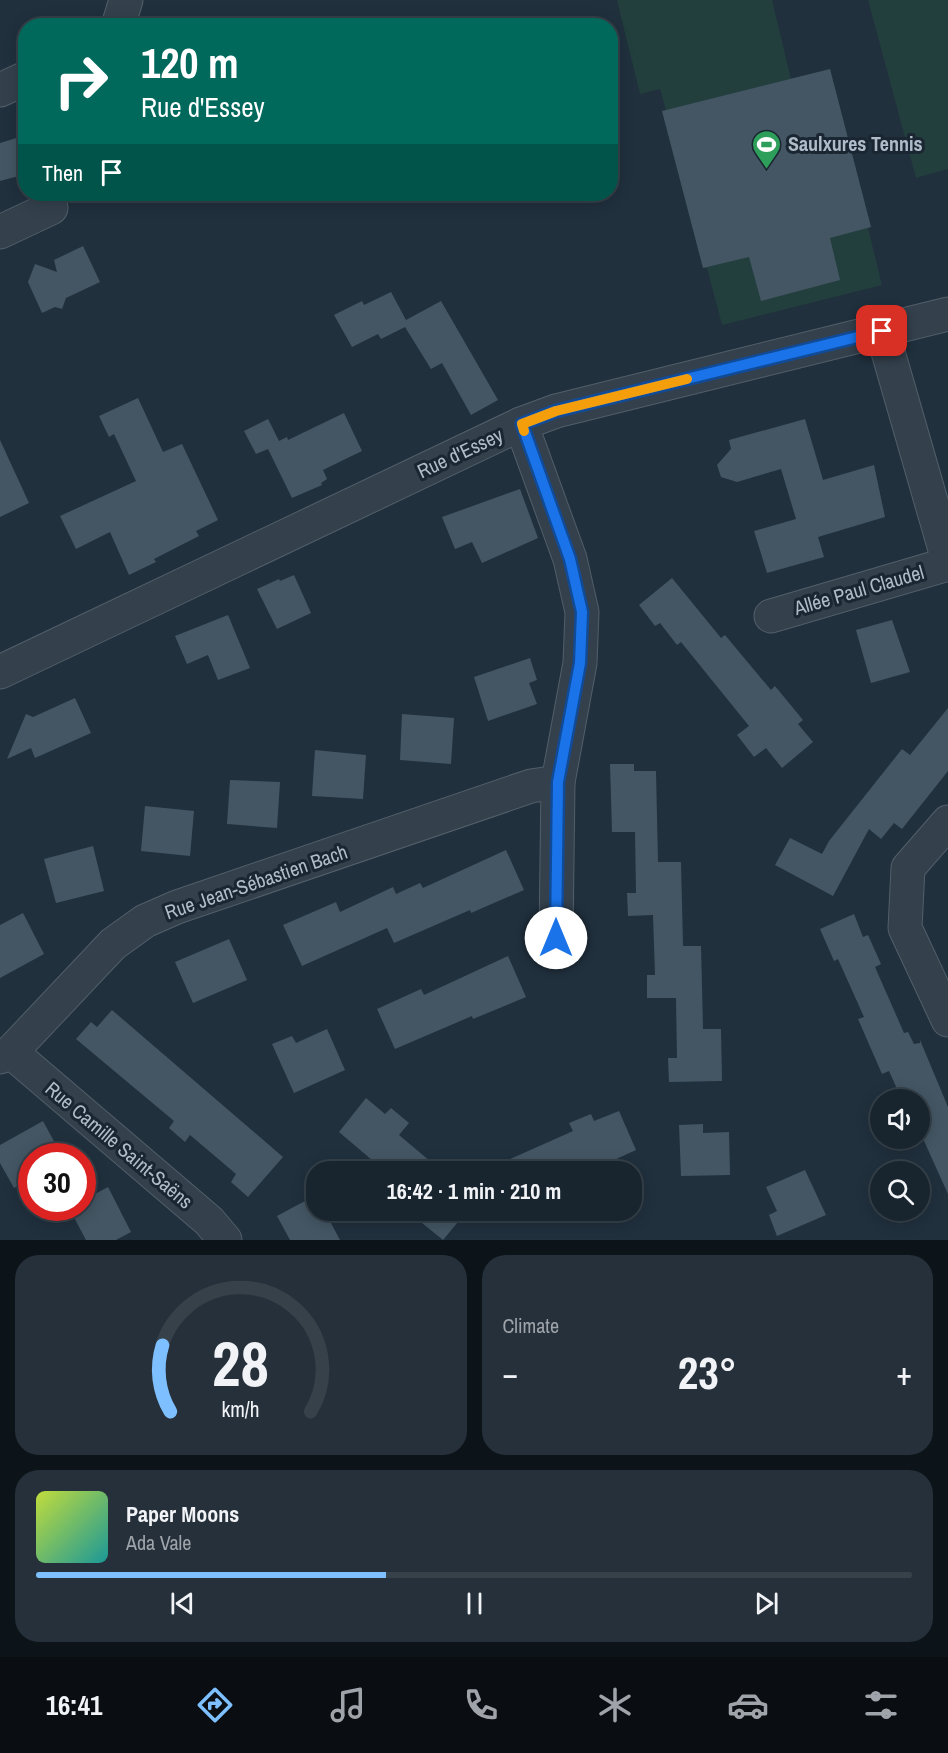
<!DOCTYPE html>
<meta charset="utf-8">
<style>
:root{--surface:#18242e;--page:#25303a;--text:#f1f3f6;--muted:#9fa4aa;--line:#36414a;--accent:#7ec0ff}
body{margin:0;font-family:"Archivo Narrow",sans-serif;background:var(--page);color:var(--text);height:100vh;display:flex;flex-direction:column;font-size:22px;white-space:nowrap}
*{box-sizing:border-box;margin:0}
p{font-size:20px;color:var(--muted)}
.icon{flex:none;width:33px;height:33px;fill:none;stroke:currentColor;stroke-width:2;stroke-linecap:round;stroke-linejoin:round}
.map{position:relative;height:1240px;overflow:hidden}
.sheet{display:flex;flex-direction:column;gap:15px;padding:15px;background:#0d1419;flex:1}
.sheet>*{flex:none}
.hud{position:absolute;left:18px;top:18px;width:600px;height:183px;border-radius:24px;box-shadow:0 3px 15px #0003,0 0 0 2px var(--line);background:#00695c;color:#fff;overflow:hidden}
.controls{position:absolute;left:870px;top:1089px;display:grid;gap:12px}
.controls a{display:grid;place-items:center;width:60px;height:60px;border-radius:50%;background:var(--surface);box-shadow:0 3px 15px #0003,0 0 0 2px var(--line);font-size:30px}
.speed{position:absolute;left:18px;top:1143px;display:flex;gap:12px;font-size:30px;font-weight:700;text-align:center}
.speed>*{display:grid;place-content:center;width:78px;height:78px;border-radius:50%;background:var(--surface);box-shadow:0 3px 15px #0003,0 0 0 2px var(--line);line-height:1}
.speed .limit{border:9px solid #d22;background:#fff;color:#111}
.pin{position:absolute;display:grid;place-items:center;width:51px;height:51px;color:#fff;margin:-26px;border-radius:12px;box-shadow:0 3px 9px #0006}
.me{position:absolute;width:66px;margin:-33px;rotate:0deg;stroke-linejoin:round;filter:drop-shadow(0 0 4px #0008)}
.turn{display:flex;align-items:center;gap:21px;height:126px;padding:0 24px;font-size:27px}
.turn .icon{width:78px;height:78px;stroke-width:2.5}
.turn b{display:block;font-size:42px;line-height:51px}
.then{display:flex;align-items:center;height:57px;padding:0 24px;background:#0003;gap:12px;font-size:22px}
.big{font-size:45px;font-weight:700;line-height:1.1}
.sheet .widget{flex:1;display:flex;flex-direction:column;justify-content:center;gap:9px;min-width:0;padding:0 21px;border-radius:24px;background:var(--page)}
.sheet .dial{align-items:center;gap:0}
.dial svg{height:156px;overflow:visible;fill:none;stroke:var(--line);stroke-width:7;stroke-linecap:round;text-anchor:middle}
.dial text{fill:var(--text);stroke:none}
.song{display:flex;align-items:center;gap:18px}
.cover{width:72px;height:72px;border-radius:9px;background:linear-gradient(135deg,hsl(70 70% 55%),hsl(180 70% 35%))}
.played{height:6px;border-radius:3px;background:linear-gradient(90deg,var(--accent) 40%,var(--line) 40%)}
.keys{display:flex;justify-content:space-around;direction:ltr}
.heat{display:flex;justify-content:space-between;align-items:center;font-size:33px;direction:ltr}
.sheet .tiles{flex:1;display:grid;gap:15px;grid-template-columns:1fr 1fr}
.widget:last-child{grid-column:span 2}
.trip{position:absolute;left:306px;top:1161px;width:336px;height:60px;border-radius:24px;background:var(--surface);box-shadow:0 3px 15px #0003,0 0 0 2px var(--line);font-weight:700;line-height:60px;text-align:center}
.menu{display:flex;height:96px;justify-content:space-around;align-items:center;background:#0a0e12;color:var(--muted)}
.menu .icon{width:42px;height:42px}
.menu .on{color:var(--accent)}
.menu b{font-size:27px;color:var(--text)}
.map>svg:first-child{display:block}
.green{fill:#223e3d}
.building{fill:#445664}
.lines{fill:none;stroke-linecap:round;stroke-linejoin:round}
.minor-casing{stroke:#525f6a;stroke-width:35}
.minor{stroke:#34414d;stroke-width:33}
.route-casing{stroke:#114b97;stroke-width:15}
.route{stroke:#1a73e8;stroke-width:10}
.slow{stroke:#f59e0b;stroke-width:10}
.labels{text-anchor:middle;stroke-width:6;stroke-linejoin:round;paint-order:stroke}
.poi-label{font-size:20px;font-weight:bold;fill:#afbcc9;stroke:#1a2631;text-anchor:start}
.street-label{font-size:20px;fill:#afbcc9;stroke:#1a2631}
</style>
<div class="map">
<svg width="948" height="1240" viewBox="0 0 948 1240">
<rect width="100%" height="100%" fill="#20303d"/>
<g class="green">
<polygon points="617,0 772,0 791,79 830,69 871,227 868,228 882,285 722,325 707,268 703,268 662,111 666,110 660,89 640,94"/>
<polygon points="868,0 948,0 948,169 916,178"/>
</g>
<g class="building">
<polygon points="830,69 871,227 830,238 840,280 761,301 749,257 703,268 662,111"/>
<polygon points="26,135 26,174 0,181 0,143"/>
<polygon points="83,246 100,282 66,298 62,309 55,307 42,313 28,282 35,264 57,272 54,260"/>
<polygon points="391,292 406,320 441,301 498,400 471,415 442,363 431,369 405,327 381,339 378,334 352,347 334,315 362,301 364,305"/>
<polygon points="138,398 163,452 182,444 218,520 196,531 199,536 154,559 156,562 129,575 110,532 76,549 60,516 136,481 114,434 109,437 99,416"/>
<polygon points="344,413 362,451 323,470 327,479 321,483 322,485 292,498 268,449 256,454 244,431 268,419 279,441 287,437 288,440"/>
<polygon points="805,419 823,480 874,465 885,517 818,537 824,557 767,573 754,531 796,519 781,469 737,482 721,477 717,465 731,449 729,440"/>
<polygon points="0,440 29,503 0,517"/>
<polygon points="520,489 538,538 482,563 472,542 455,549 442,517"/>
<polygon points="294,575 311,613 277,629 257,589 279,579 280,581"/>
<polygon points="672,578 721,638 725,635 771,690 775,686 803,720 798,724 813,742 782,768 766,748 754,757 737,735 749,726 681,642 677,645 660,623 655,626 639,605"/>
<polygon points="228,615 250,668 218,680 208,655 187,664 175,636"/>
<polygon points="892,620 910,672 871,683 856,630"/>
<polygon points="530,658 537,680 529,683 537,704 488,721 474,677"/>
<polygon points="75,698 91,733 35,758 31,748 7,759 26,714 33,717"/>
<polygon points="948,708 948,771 902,829 894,823 881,839 869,829 833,896 775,865 790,838 822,854 829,841 902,749 910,755"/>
<polygon points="402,714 454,718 451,764 400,760"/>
<polygon points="315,750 366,755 363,799 312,796"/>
<polygon points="610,764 634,764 634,771 656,771 658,862 681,862 683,946 701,946 703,1029 721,1029 722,1081 669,1082 668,1058 677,1058 676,998 647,998 647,975 655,975 653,915 628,916 627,893 636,893 635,832 612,832"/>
<polygon points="230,780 280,782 277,828 227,824"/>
<polygon points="145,806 194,811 190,856 141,851"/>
<polygon points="93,846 104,891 56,903 44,859"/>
<polygon points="506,850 524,890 471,913 470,910 394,943 387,928 302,966 283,925 336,902 340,912 393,887 396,894 420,883 423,888"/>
<polygon points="23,913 44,954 0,978 0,925"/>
<polygon points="854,914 863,937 868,935 881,964 875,967 904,1033 908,1032 914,1044 920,1043 920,1040 948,1107 948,1194 920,1132 920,1100 902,1100 889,1071 882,1074 858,1019 864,1017 838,959 834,961 820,929"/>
<polygon points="229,939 247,980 193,1003 175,962"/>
<polygon points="508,956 526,997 473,1019 472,1016 395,1049 377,1009 421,989 424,995"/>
<polygon points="112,1010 283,1157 248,1197 231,1182 236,1174 190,1135 185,1142 169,1128 174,1121 76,1039 91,1022 97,1027"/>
<polygon points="327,1029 345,1070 294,1093 272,1044 292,1036 296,1043"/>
<polygon points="366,1098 385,1114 391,1108 409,1123 399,1135 443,1172 386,1172 339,1132"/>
<polygon points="619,1111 636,1150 588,1172 481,1172 573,1131 569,1123 591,1114 594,1121"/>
<polygon points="43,1121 62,1156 32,1156 32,1178 14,1188 0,1163 0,1145"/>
<polygon points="703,1124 703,1133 729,1132 730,1175 681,1176 679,1125"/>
<polygon points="805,1170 826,1215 777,1236 769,1215 777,1211 766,1187"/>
<polygon points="108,1187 131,1232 116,1240 86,1240 69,1208 82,1208 82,1201"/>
<polygon points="316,1195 316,1210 324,1210 340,1240 290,1240 277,1216"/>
<polygon points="406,1210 468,1210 443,1240"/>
</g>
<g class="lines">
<defs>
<g id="minor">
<polyline points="118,26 126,0"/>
<polyline points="0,90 26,78"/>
<polyline points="0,232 51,208"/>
<polyline points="882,331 948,560"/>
<polyline points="521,424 570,559 582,612 580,663 558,782 556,938"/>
<polyline points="771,616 948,564"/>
<polyline points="0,672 521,424 556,411 948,314"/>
<polyline points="948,822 908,868 905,928 948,1020"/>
<polyline points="11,1052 209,1221 225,1240"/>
<polyline points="0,1057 11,1052 113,944 145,921 177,907 531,786 558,782"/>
</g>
</defs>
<use href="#minor" class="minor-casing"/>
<use href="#minor" class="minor"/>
</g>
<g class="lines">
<defs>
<polyline id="route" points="556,938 558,782 580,663 582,612 570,559 522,424 556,411 882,331"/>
</defs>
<use href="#route" class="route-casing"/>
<use href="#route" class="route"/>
<polyline class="slow" points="524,431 522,424 556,411 687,379"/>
</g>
<defs>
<symbol id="stadium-pin" viewBox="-11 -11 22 30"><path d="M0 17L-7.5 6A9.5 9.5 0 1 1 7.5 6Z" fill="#2e9e5b" stroke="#1a2631"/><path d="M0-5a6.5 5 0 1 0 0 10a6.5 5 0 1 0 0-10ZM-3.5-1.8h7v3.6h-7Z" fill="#fff"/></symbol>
</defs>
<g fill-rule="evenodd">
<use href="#stadium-pin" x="750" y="128" width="33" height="45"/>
</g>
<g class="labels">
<g class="poi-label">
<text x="788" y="151">Saulxures Tennis</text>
</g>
<g class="street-label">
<text transform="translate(460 453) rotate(-25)" y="7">Rue d'Essey</text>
<text transform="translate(859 590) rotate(-16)" y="7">Allée Paul Claudel</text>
<text transform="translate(256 882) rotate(-19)" y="7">Rue Jean-Sébastien Bach</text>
<text transform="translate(119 1145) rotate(40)" y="7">Rue Camille Saint-Saëns</text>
</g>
</g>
</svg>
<div class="controls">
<a><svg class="icon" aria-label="sound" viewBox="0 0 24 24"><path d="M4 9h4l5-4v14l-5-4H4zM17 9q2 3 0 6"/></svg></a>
<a><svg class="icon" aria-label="search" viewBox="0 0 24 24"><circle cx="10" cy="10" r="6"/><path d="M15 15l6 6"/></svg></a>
</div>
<div class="speed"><div class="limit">30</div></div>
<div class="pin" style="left:882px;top:331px;background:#d93025"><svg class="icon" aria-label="arrive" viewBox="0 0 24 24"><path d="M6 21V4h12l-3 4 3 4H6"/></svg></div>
<svg class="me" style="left:556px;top:938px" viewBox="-20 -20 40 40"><circle r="19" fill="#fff"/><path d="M0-13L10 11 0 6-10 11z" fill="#1a73e8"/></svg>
<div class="trip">16:42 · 1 min · 210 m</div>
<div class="hud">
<div class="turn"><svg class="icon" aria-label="right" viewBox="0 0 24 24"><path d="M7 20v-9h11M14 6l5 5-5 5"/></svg><div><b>120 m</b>Rue d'Essey</div></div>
<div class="then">Then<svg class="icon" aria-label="arrive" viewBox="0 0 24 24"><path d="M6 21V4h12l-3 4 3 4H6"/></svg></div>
</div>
</div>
<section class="sheet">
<div class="tiles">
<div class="widget dial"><svg viewBox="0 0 100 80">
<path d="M14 69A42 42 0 1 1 86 69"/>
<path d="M14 69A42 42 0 0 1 10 35" stroke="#7ec0ff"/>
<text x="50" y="56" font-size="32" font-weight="700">28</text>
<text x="50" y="72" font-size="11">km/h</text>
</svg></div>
<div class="widget"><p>Climate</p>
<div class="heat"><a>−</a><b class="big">23°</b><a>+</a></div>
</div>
<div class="widget">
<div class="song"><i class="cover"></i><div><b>Paper Moons</b><p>Ada Vale</p></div></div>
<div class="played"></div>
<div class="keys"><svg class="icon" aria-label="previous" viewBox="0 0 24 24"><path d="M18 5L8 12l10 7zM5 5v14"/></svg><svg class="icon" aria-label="pause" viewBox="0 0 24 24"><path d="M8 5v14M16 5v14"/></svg><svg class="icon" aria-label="next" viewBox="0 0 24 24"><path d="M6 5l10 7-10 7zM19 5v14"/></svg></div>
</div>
</div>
</section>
<nav class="menu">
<b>16:41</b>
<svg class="icon on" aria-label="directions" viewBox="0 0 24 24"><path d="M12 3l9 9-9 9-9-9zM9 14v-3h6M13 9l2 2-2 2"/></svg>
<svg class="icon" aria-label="music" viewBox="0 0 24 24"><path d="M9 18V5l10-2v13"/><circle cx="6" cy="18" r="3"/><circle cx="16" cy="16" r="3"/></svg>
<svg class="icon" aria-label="phone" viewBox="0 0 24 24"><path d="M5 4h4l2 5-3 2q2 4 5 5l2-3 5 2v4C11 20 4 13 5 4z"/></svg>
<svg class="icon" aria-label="climate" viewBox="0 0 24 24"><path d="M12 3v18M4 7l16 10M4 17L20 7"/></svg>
<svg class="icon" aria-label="car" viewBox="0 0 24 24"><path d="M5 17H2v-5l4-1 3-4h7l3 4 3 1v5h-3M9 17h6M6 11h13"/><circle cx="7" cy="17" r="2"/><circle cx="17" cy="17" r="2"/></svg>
<svg class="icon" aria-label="filters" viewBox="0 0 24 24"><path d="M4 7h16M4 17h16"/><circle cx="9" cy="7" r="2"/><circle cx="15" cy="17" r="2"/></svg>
</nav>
